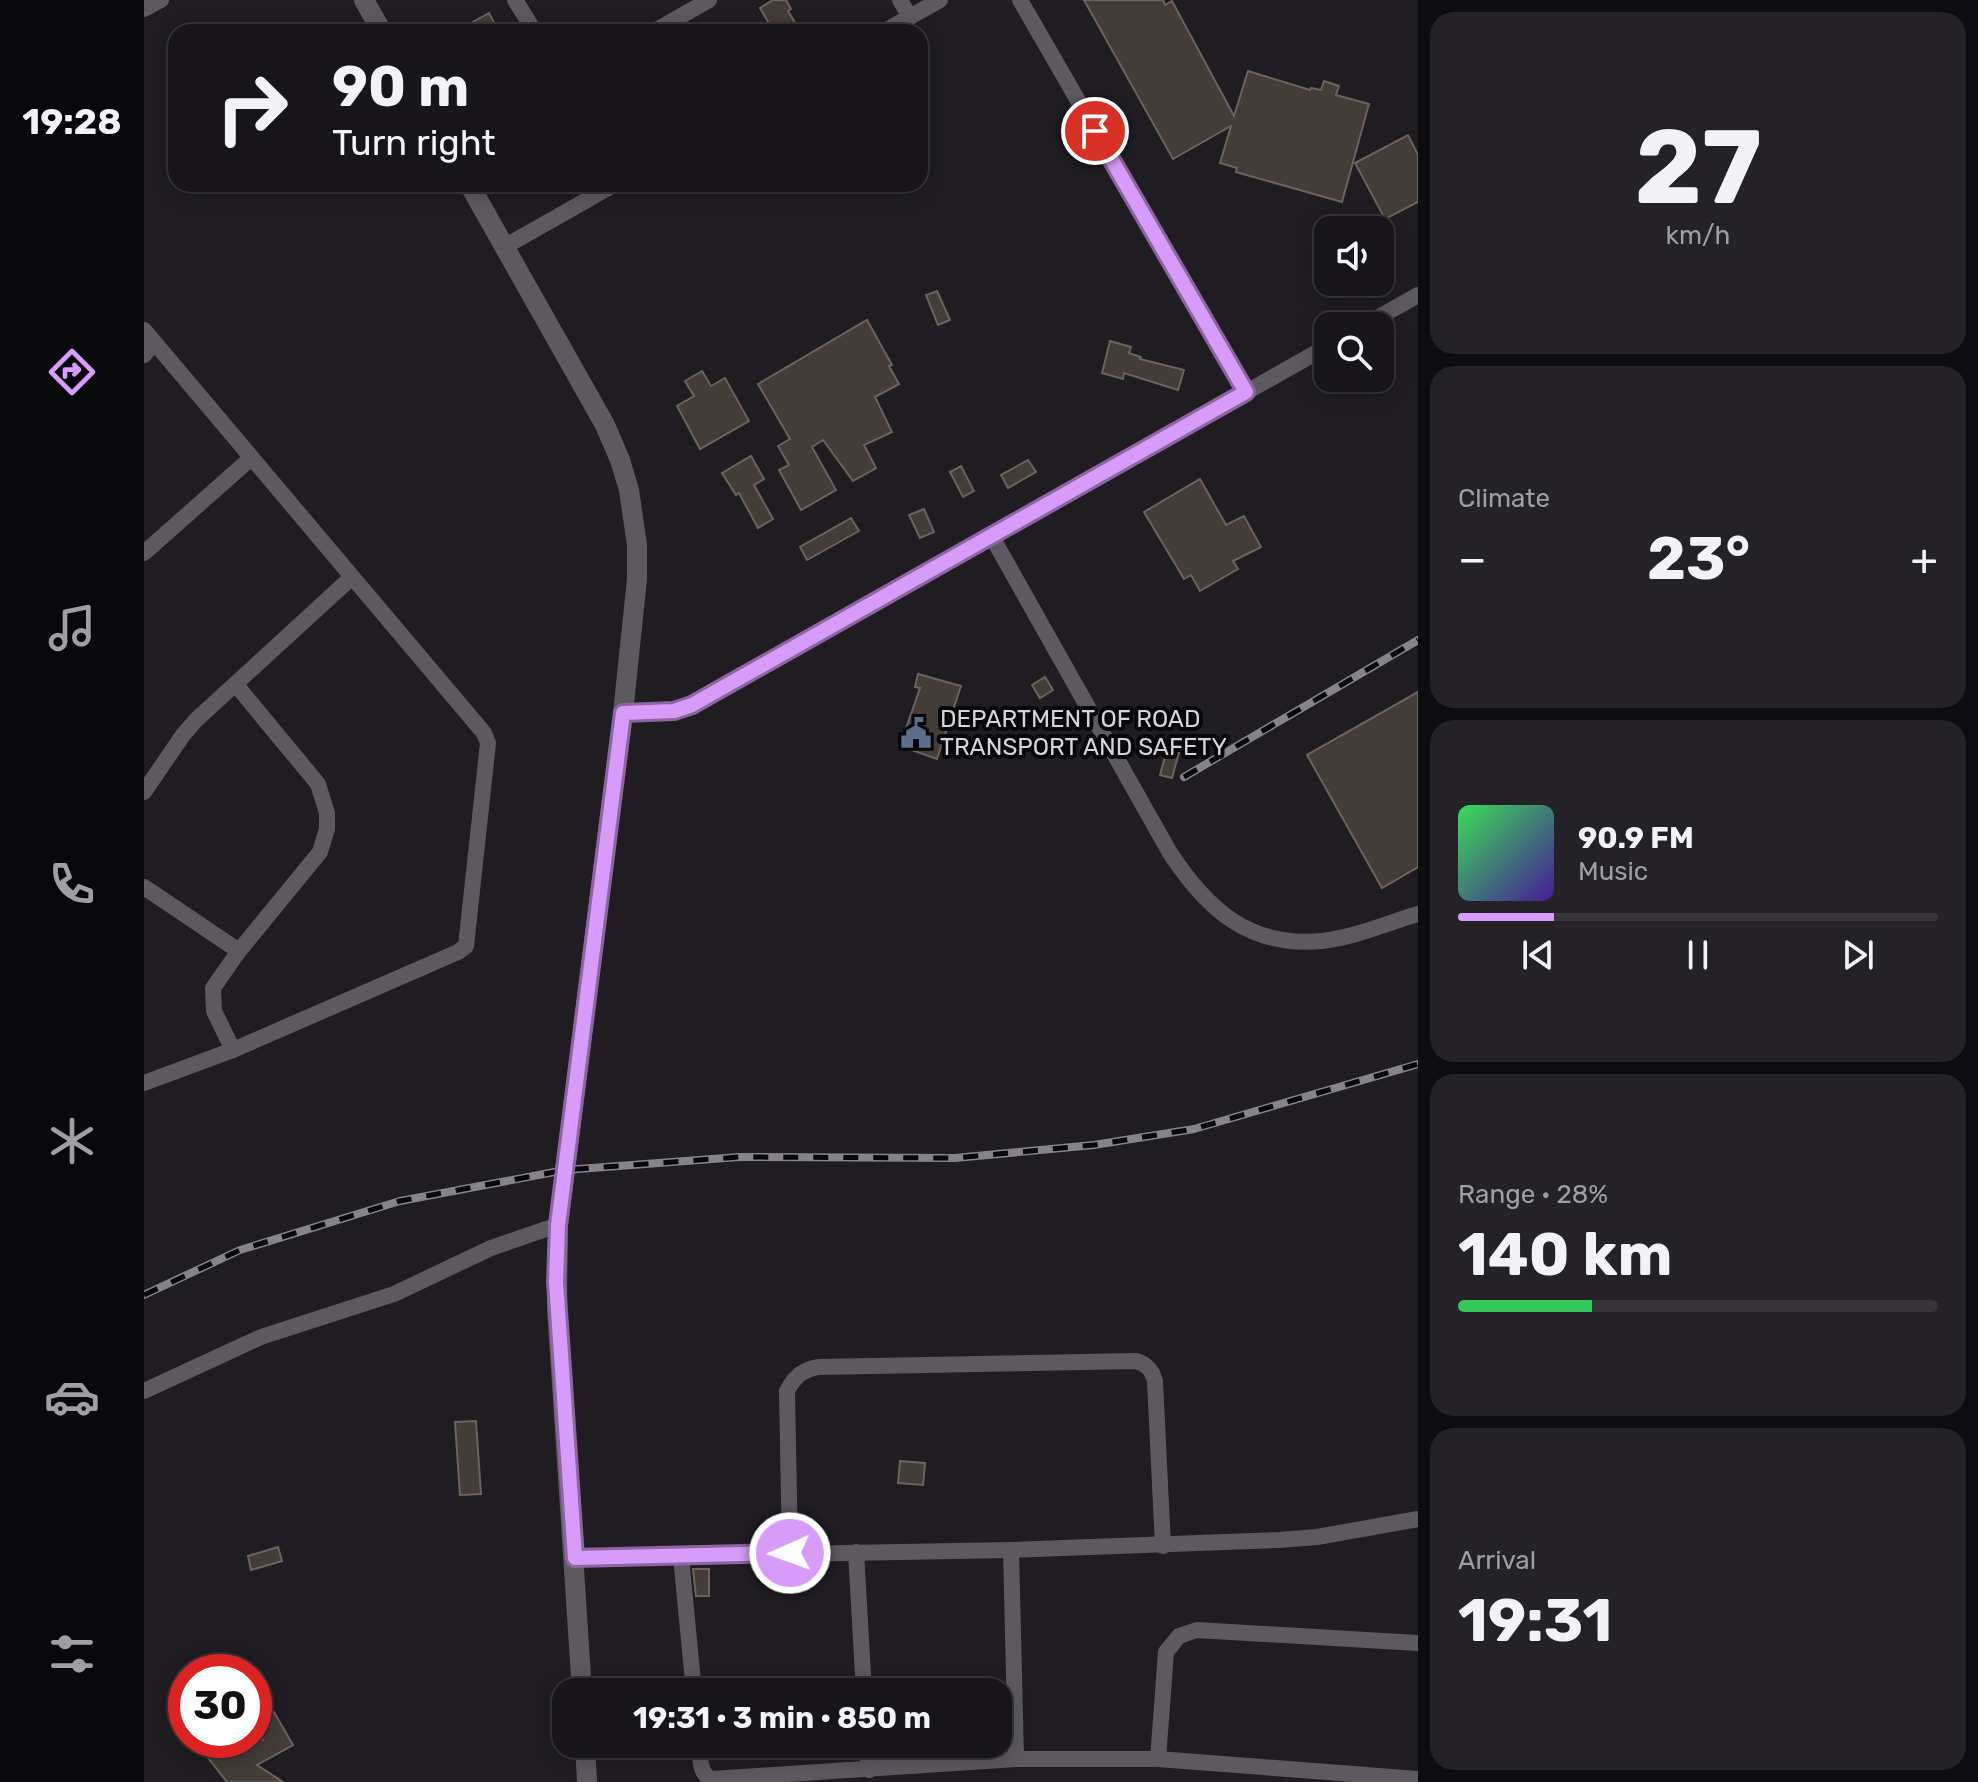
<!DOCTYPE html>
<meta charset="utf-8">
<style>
:root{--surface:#17151a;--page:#242227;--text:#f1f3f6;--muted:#9e9fa2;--line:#363439;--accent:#d79bf9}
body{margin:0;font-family:Rubik,sans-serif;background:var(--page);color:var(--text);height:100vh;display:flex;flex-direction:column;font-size:30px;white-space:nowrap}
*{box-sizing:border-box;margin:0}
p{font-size:26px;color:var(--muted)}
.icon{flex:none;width:44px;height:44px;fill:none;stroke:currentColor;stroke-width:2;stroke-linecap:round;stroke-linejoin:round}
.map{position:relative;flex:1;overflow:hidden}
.details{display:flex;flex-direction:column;gap:12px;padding:12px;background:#0d0c0e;width:560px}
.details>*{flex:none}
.guide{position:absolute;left:24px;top:24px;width:760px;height:168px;border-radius:24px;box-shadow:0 4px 20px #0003,0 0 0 2px var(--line);background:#17151a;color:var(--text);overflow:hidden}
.fabs{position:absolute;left:1170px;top:216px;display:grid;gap:16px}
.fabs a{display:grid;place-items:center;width:80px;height:80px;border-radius:16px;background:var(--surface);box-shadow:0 4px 20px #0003,0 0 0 2px var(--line);font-size:40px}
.speed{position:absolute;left:24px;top:1654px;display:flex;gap:16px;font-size:40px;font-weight:700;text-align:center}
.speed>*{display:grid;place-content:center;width:104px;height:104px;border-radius:50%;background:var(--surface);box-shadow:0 4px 20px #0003,0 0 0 2px var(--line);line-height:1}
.speed .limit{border:12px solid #d22;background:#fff;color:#111}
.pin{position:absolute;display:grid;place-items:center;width:68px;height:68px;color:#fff;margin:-34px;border:4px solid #fff;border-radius:50%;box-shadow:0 2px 8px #0007}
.me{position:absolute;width:88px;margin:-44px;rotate:268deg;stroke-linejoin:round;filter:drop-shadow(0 0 6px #0008)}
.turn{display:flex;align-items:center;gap:28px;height:168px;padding:0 32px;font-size:36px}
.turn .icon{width:104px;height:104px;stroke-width:2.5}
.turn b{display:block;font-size:56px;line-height:68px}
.big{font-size:60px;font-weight:700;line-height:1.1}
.details .tile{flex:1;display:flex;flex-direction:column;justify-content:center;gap:12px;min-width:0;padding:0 28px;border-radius:24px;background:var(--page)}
.details .dial{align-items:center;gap:0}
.dial b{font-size:104px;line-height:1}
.song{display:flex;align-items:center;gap:24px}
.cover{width:96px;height:96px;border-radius:12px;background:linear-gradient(135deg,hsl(130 70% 55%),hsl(260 70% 35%))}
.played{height:8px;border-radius:4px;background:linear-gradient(90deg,var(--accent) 20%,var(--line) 20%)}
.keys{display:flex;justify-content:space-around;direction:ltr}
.heat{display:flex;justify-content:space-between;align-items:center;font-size:44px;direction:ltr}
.charge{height:12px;border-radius:6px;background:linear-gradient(90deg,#34c759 28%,var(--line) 0)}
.trip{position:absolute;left:408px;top:1678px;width:460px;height:80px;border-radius:24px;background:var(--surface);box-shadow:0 4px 20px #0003,0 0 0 2px var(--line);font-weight:700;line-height:80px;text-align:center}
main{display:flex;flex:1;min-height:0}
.tab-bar{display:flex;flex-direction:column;width:144px;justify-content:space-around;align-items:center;background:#09080a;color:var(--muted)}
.tab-bar .icon{width:56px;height:56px}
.tab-bar .selected{color:var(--accent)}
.tab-bar b{font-size:36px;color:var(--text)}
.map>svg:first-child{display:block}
.building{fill:#433c37;stroke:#6b635e;stroke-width:2}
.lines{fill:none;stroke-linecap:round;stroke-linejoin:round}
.street{stroke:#5d5961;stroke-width:16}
.secondary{stroke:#5d5961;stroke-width:20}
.rail-casing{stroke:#878489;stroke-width:8}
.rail{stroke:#08070a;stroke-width:5;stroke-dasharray:15;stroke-linecap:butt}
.route-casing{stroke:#8c65a2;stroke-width:20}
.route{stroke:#d79bf9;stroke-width:14}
.labels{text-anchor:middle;stroke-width:8;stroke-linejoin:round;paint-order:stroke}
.poi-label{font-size:24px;fill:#d7d5d9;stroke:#08070a;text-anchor:start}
</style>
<main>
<nav class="tab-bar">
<b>19:28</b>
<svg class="icon selected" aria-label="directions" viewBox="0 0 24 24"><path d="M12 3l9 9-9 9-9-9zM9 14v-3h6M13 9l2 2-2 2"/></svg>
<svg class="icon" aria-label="music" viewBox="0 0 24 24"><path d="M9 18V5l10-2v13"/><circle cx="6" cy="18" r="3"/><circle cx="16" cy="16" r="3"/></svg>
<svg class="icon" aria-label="phone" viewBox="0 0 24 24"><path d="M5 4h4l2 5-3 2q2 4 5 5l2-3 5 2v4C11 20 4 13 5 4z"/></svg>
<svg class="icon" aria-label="climate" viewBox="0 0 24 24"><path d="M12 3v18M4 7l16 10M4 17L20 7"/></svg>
<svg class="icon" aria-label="car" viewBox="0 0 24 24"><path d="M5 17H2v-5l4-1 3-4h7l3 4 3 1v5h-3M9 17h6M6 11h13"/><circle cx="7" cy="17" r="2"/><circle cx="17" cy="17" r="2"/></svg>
<svg class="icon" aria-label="filters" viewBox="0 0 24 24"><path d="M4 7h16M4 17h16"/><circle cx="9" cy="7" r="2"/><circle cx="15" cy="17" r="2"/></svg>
</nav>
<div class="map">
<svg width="1274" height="1782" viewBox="0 0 1274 1782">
<rect width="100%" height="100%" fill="#1f1c22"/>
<g class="building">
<polygon points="629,0 642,0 647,9 644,11 653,26 643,32 630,32 616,8"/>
<polygon points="940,0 1019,0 1021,5 1028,1 1090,116 1104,71 1166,90 1167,88 1177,90 1180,81 1195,86 1192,95 1225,104 1198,202 1092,172 1093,168 1076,163 1087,126 1029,159"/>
<polygon points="345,13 355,32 311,32"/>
<polygon points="1264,135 1274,155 1274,202 1241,219 1211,163"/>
<polygon points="793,291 806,320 794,325 782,295"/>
<polygon points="723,320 748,365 745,366 755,384 731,397 748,432 720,445 732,468 709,481 679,440 668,447 692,490 657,510 635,470 645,465 634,446 646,439 614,384"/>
<polygon points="966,341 987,347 985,353 997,357 996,359 1040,370 1034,390 980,373 979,379 958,373"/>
<polygon points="558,371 567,386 581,378 605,421 556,449 533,406 550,396 541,381"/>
<polygon points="607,456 620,479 610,485 629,519 614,528 595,493 592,495 578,473"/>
<polygon points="884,460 892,472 864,488 857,475"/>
<polygon points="817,466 830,491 819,497 806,472"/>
<polygon points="1056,479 1082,525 1100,516 1117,547 1089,561 1094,569 1056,591 1047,575 1040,579 1000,512"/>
<polygon points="780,509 790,532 776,538 765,515"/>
<polygon points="707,518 715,531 663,560 656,547"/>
<polygon points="774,674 817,686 793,759 756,746 776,688 771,687"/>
<polygon points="901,677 909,690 896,698 888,685"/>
<polygon points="1274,692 1274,867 1238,888 1163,755"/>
<polygon points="1024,746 1036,749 1028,778 1016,775"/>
<polygon points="332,1421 337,1494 316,1495 311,1422"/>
<polygon points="756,1461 781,1463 779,1485 754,1483"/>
<polygon points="134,1547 138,1561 107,1570 104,1556"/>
<polygon points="549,1569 565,1569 565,1596 552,1596"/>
<polygon points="130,1712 149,1745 113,1765 139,1782 83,1782 61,1754 73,1747 72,1740 119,1740 110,1723"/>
</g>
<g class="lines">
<g class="street">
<polyline points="371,0 391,32"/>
<polyline points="756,0 766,17"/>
<polyline points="876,0 1102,392"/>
<polyline points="0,9 17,0"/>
<polyline points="509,32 565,0"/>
<polyline points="739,32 796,0"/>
<polyline points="360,247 471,184"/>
<polyline points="1219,326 1274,295"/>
<polyline points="0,330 340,733 344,743 322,946 314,952 89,1050 0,1083"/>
<polyline points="0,355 10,342"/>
<path d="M848 537 1026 853C1063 909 1105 948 1178 941 1208 938 1244 923 1274 914"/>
<polyline points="0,553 106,459"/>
<polyline points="479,713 530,711 548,705 1184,346"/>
<polyline points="0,792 39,735 52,720 208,577"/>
<polyline points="0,887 95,951"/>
<polyline points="89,1050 70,1011 69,988 95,951 176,852 183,829 183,813 174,784 93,686"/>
<polyline points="0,1391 117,1337 250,1294 347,1248 414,1225"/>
<polyline points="867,1550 872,1759"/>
<polyline points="712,1552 720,1692"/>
<path d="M646 1553 643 1391C650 1377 659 1369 675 1367L992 1361C1003 1364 1008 1370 1011 1381L1019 1546"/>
<polyline points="537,1557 550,1692"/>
<polyline points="431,1558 867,1550 1135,1540 1173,1537 1274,1519"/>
<path d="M555 1744C557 1757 554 1774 568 1779L872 1759H1014L1274 1779"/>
<polyline points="723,1744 725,1770"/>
<polyline points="1014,1759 1022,1652 1035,1636 1053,1630 1274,1643"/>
</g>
<g class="secondary">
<polyline points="220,0 238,32"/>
<polyline points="325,184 461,425 476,460 485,490 493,545 493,579 479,713 414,1225 413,1308 438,1692"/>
<polyline points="441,1744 443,1782"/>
</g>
<defs>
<g id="rail">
<polyline points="1040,777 1274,640"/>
<polyline points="0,1295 96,1250 256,1201 421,1170 595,1157 811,1158 950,1145 1050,1129 1274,1064"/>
</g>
</defs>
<use href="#rail" class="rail-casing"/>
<use href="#rail" class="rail"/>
</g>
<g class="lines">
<defs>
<polyline id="route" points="646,1553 431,1558 412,1282 414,1225 479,713 530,711 548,705 1102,392 951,131"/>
</defs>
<use href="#route" class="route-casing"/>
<use href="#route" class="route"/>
</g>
<defs>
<symbol id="civic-bare" viewBox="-9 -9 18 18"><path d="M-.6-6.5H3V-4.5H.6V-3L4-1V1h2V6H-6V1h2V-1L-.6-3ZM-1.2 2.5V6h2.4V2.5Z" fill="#5c6f8a" stroke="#08070a" stroke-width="2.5" paint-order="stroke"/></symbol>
</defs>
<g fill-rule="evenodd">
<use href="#civic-bare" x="750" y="711" width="44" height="44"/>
</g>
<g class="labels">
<g class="poi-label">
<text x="796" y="727">DEPARTMENT OF ROAD<tspan x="796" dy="28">TRANSPORT AND SAFETY</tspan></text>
</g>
</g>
</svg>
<div class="fabs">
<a><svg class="icon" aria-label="sound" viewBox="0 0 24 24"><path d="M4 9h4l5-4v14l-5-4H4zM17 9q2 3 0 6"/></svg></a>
<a><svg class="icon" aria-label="search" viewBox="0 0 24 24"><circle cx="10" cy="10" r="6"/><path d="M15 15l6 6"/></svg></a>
</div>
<div class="speed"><div class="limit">30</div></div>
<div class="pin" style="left:951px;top:131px;background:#d93025"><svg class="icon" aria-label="arrive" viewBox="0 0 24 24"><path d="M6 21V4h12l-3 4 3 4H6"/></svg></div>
<svg class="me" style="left:646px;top:1553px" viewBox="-20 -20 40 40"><circle r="17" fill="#d79bf9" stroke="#fff" stroke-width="3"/><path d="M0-11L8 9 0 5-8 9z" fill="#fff"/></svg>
<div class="trip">19:31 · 3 min · 850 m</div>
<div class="guide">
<div class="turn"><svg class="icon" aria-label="right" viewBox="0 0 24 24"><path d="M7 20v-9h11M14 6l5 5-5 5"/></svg><div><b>90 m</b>Turn right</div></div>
</div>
</div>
<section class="details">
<div class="tile dial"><b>27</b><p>km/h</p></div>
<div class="tile"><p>Climate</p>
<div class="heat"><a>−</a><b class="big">23°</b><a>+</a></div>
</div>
<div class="tile">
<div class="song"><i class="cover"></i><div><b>90.9 FM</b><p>Music</p></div></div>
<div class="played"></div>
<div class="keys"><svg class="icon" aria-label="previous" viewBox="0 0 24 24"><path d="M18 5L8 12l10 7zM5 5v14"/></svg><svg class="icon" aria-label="pause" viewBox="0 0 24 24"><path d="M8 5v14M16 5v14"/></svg><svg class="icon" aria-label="next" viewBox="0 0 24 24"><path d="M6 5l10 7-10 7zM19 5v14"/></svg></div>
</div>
<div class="tile"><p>Range · 28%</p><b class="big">140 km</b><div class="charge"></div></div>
<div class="tile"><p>Arrival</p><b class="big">19:31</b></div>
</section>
</main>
